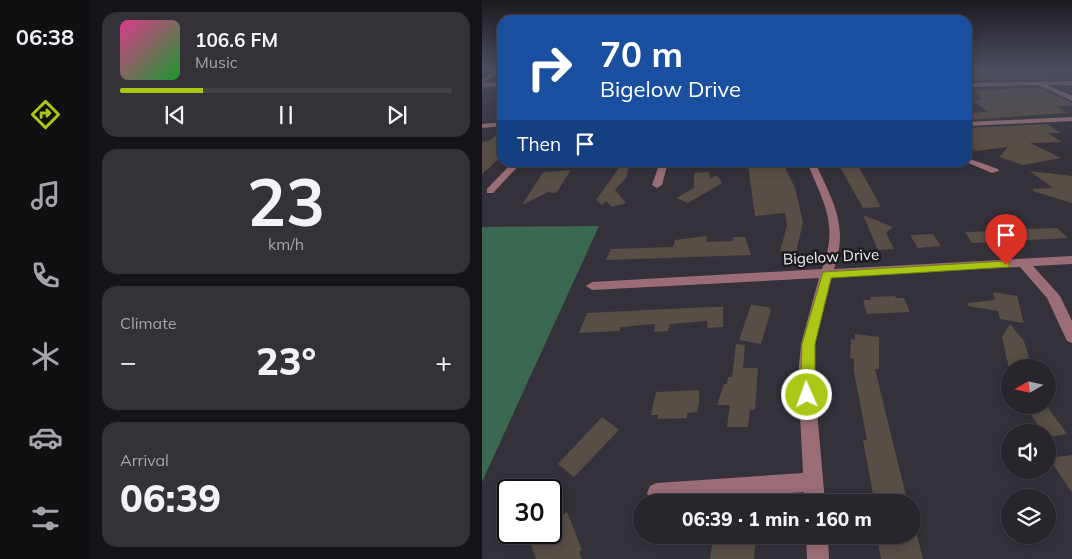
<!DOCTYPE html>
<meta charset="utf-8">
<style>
:root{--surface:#28252c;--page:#343138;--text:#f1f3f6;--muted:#a5a5a9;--line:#444248;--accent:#abc614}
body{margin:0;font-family:Mulish,sans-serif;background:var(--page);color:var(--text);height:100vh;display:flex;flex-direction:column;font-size:19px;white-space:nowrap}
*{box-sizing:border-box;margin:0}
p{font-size:16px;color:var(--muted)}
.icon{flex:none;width:28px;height:28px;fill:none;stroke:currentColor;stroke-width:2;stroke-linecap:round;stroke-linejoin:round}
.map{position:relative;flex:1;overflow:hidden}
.panel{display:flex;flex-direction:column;gap:12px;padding:12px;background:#161418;width:392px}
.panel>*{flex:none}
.top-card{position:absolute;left:15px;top:15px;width:475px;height:152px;border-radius:15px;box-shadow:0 2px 12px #0003,0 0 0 1px var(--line);background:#1a4fa0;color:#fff;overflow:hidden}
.needle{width:32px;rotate:261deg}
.fabs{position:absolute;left:519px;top:359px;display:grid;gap:10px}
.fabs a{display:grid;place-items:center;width:55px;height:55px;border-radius:50%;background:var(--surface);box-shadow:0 2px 12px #0003,0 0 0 1px var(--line);font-size:25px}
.speed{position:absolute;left:15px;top:479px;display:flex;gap:10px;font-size:25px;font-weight:700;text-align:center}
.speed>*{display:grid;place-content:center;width:65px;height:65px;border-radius:50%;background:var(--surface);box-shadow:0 2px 12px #0003,0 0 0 1px var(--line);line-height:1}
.speed .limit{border:2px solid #111;border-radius:8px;background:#fff;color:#111}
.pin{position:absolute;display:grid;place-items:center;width:42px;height:42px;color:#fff;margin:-51px -21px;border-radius:50% 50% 50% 0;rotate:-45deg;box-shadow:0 0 5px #0007}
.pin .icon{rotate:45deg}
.me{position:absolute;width:55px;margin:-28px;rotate:358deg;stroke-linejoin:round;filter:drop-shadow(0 0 4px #0008)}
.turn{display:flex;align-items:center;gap:18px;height:105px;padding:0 20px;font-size:22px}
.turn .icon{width:65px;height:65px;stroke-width:2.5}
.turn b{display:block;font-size:35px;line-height:42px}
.then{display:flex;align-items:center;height:48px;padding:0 20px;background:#0003;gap:10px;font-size:19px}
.big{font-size:38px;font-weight:800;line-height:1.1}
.panel .card{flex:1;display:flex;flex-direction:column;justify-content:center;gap:8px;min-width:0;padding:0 18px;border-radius:15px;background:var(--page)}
.panel .dial{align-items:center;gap:0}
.dial b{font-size:65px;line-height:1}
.song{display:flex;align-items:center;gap:15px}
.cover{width:60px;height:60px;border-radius:8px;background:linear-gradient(135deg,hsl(330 70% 55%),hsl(130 70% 35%))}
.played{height:5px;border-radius:2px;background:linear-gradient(90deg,var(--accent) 25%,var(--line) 25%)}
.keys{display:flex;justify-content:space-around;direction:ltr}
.heat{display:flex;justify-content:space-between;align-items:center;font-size:28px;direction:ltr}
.trip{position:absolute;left:151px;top:494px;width:288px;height:50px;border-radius:25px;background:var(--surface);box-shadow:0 2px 12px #0003,0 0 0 1px var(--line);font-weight:800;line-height:50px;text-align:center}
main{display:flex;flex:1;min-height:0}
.tabs{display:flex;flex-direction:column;width:90px;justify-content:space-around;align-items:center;background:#100f12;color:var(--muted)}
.tabs .icon{width:35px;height:35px}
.tabs .active{color:var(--accent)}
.tabs b{font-size:22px;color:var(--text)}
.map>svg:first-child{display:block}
.green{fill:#3b6851}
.building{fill:#574e45}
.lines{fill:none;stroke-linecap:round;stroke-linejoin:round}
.minor{fill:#9b6e77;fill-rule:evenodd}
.route{fill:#abc614;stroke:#6f810d}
.labels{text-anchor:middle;stroke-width:5;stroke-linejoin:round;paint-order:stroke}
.street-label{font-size:15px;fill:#f2eff6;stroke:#1c1a1e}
</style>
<main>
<nav class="tabs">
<b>06:38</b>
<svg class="icon active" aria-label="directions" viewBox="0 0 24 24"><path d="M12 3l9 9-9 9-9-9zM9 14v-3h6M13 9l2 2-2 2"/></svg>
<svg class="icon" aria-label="music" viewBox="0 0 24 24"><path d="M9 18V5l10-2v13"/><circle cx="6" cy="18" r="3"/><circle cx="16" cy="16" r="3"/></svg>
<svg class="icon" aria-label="phone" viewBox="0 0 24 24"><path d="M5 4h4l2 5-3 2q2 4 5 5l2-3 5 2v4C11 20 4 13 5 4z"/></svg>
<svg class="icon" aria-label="climate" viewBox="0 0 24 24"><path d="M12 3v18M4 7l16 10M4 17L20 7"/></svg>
<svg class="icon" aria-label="car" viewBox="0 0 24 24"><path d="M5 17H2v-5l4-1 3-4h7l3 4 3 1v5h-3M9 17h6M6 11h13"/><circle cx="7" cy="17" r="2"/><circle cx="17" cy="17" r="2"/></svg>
<svg class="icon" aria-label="filters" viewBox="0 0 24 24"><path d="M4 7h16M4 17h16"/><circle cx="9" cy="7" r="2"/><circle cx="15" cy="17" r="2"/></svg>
</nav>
<section class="panel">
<div class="card">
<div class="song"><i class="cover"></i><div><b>106.6 FM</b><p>Music</p></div></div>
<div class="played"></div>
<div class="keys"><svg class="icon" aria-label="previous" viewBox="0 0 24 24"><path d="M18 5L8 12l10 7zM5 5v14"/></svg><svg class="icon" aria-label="pause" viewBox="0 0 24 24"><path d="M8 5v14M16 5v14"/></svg><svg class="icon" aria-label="next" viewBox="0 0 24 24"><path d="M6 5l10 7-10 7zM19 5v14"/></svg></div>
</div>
<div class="card dial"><b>23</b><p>km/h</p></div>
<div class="card"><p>Climate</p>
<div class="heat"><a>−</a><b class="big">23°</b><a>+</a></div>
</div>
<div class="card"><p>Arrival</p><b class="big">06:39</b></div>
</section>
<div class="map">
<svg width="590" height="559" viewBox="0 0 590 559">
<rect width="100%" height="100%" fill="#35313b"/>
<polygon class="green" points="117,226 0,482 0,227"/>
<g class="building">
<polygon points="557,70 579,79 494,81 485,76 485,72"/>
<polygon points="556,87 590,103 590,106 574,106 585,113 485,120 485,113 506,112 491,100 501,100 496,97 500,97 491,91"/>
<polygon points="565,124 579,133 566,133 580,142 548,143 579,158 541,165 517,157 526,147 494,151 485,145 485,128"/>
<polygon points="20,130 20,156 0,174 0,142 7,141"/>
<polygon points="141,162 148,162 144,178 133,190 144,203 130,207 124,201 120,205 114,200"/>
<polygon points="355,162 375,164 399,207 381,208"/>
<polygon points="301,163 313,188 321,222 314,253 298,251 305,226 303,213 273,216 266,164"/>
<polygon points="89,170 74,193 66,192 40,205 61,172"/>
<polygon points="548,171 590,176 590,203 551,191 551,189 571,188"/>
<polygon points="227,172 228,179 235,175 240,183 206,203 194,198 212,188 212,173"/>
<polygon points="381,215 411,227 404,233 412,249 396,250"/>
<polygon points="534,216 546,229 575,228 586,238 490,243 483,232 521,231"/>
<polygon points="451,234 459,246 436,248 428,235"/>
<polygon points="225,236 224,242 251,241 251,237 263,237 269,255 124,260 129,249 191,247 193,240"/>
<polygon points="511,292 535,296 542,323 518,319 516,311 486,306 486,303 513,300"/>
<polygon points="413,296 414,298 422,298 428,312 385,314 381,300 389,300 388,297"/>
<polygon points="269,305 287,307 289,310 279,344 257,340"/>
<polygon points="227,307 241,307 241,327 226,328 225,321 188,324 186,331 172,332 173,324 139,327 137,331 97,333 105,313"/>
<polygon points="528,324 542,341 550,368 527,368 520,337"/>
<polygon points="373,334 397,337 397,369 393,369 425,500 392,500 381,440 385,440 372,372 372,359 368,358 369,339 373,340"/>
<polygon points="254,344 263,345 261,368 276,368 273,410 268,410 266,427 245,427 248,405 235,405 242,384 245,384 246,377 250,377"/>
<polygon points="217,390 217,404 215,412 205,413 205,418 176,419 176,415 169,415 174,392"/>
<polygon points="542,405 564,405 585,434 565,437 565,432 561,432"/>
<polygon points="120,417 137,430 92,477 76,464"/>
<polygon points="590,455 590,493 567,458"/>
<polygon points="85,512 100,550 97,552 100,559 54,559 47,539 56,532 69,532 69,524"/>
<polygon points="400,535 435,535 441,559 399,559 396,543 401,543"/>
<polygon points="230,545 273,545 272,559 228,559"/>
</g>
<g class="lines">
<g class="minor">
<polygon points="18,68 20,68 20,71 0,83 0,79"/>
<polygon points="590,81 590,85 565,85 590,96 590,101 556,85 485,87 485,83"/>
<polygon points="20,82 20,86 0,87 0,83"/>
<polygon points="590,117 590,121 485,126 485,122"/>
<polygon points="20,122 20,126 0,128 0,124"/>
<polygon points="485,158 516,169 517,171 510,173 484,162"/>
<polygon points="31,162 40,162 11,193 5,193 5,189"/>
<polygon points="178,162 186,162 180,185 175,188 170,185"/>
<path d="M325 162H333C351 202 367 225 352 269L590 256V264L551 266 578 296 590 321V343L585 341 565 298 538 267 350 277 333 344 332 377 343 502H323L322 492 183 502 168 500 165 493 168 486 175 483 321 473 316 377 319 344 337 278 110 290 104 286 110 282 340 269C357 224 342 204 325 162Z"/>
<polygon points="324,535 346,535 347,559 325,559"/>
</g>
</g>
<linearGradient id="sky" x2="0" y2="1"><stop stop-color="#1d1b20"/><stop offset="0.47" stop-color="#4b4e60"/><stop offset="1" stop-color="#4b4e60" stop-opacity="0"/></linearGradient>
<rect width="590" height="146" fill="url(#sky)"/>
<polygon class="route" points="524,261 527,262 527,267 349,278 333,344 333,395 331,399 325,401 320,399 318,395 320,344 341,272"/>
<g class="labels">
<g class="street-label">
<text transform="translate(349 257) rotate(-3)" y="5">Bigelow Drive</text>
</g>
</g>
</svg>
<div class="fabs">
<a><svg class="needle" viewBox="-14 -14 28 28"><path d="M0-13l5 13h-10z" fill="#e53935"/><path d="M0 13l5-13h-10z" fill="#a5a5a9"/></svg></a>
<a><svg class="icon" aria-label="sound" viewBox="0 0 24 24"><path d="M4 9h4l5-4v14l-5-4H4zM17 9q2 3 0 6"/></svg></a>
<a><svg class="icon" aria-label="layers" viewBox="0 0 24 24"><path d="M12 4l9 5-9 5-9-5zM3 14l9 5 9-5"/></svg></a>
</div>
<div class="speed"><div class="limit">30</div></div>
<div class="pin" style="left:524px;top:265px;background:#d93025"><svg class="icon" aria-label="arrive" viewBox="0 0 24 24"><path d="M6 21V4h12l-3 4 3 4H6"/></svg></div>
<svg class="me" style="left:325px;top:395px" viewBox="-20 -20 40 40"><circle r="17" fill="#abc614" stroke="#fff" stroke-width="3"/><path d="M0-11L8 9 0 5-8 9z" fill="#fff"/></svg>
<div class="trip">06:39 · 1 min · 160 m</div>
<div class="top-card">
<div class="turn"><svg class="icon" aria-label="right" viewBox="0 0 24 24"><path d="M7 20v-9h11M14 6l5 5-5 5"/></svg><div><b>70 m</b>Bigelow Drive</div></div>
<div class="then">Then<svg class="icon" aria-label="arrive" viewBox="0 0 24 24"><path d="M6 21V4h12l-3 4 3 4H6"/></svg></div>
</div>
</div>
</main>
